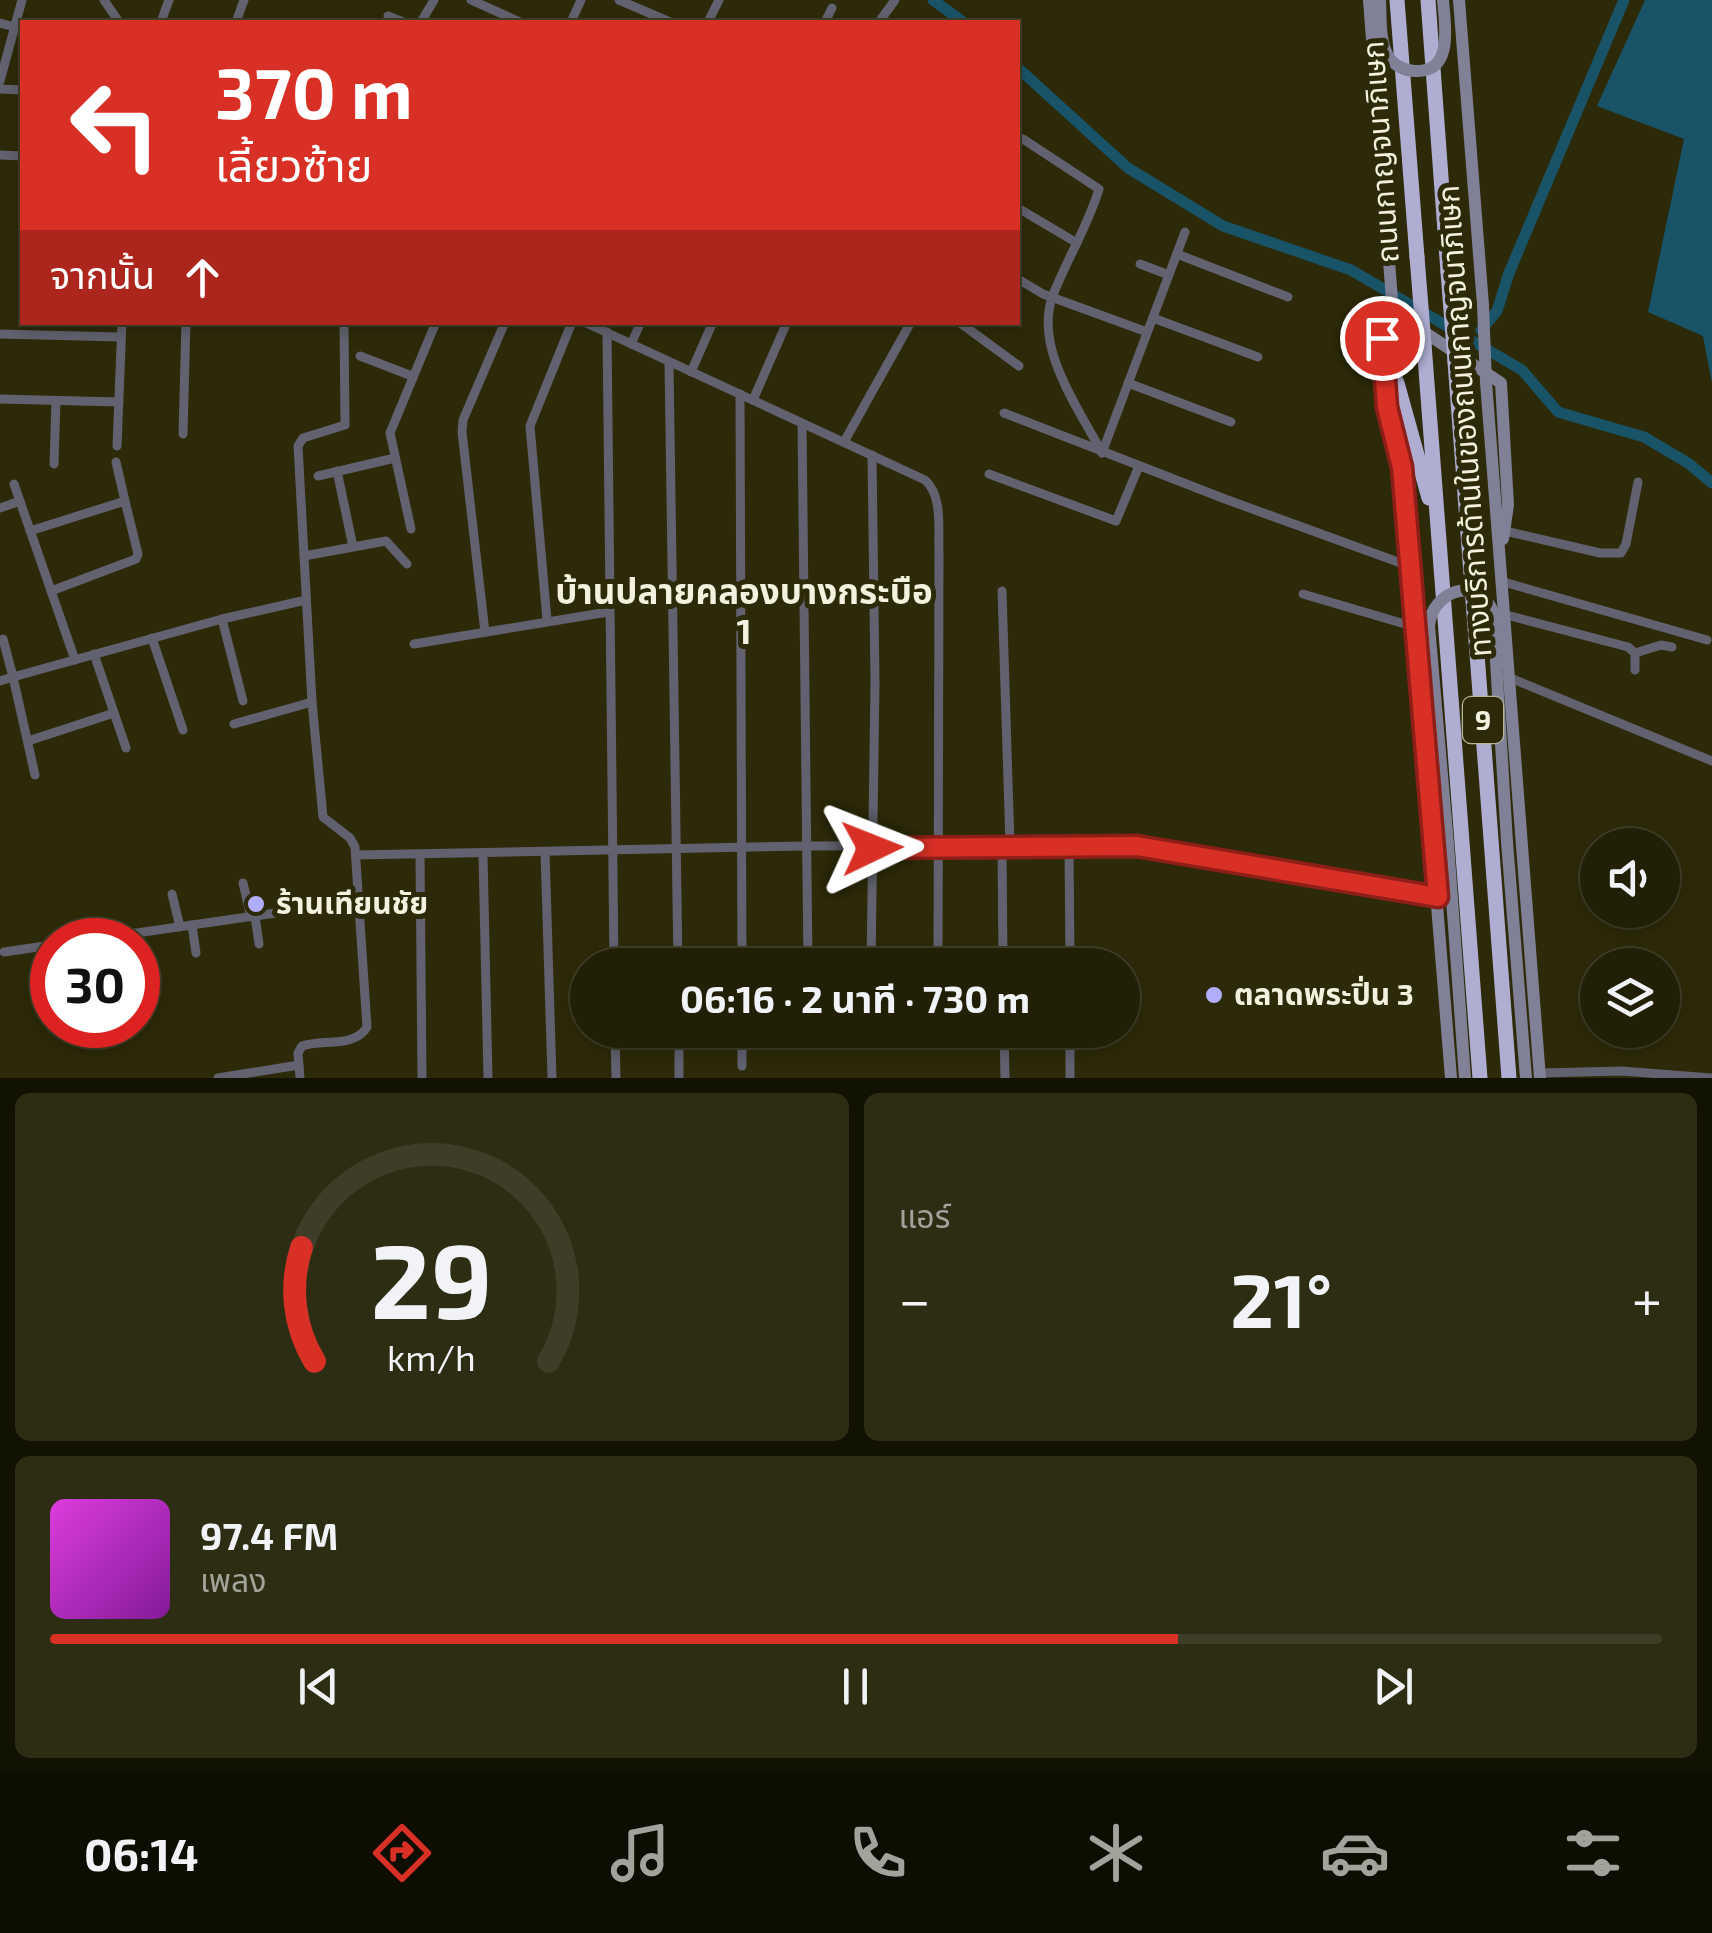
<!DOCTYPE html>
<html lang="th">
<meta charset="utf-8">
<style>
:root{--surface:#212006;--page:#2d2d14;--text:#f1f3f6;--muted:#a2a39b;--line:#3e3e28;--accent:#d93025}
body{margin:0;font-family:"Exo 2","Noto Sans Thai",sans-serif;background:var(--page);color:var(--text);height:100vh;display:flex;flex-direction:column;font-size:38px;white-space:nowrap}
*{box-sizing:border-box;margin:0}
p{font-size:32px;color:var(--muted)}
.icon{flex:none;width:55px;height:55px;fill:none;stroke:currentColor;stroke-width:2;stroke-linecap:round;stroke-linejoin:round}
.map{position:relative;height:1078px;overflow:hidden}
.side{display:flex;flex-direction:column;gap:15px;padding:15px;background:#121203;flex:1}
.side>*{flex:none}
.hud{position:absolute;left:20px;top:20px;width:1000px;height:305px;border-radius:0px;box-shadow:0 5px 15px #0003,0 0 0 2px var(--line);background:#d93025;color:#fff;overflow:hidden}
.tools{position:absolute;left:1580px;top:828px;display:grid;gap:20px}
.tools a{display:grid;place-items:center;width:100px;height:100px;border-radius:50%;background:var(--surface);box-shadow:0 5px 15px #0003,0 0 0 2px var(--line);font-size:50px}
.speed{position:absolute;left:30px;top:918px;display:flex;gap:20px;font-size:50px;font-weight:700;text-align:center}
.speed>*{display:grid;place-content:center;width:130px;height:130px;border-radius:50%;background:var(--surface);box-shadow:0 5px 15px #0003,0 0 0 2px var(--line);line-height:1}
.speed .limit{border:15px solid #d22;background:#fff;color:#111}
.pin{position:absolute;display:grid;place-items:center;width:85px;height:85px;color:#fff;margin:-42px;border:5px solid #fff;border-radius:50%;box-shadow:0 2px 10px #0007}
.me{position:absolute;width:110px;margin:-55px;rotate:88deg;stroke-linejoin:round;filter:drop-shadow(0 0 8px #0008)}
.turn{display:flex;align-items:center;gap:35px;height:210px;padding:0 30px;font-size:45px}
.turn .icon{width:130px;height:130px;stroke-width:2.5}
.turn b{display:block;font-size:70px;line-height:85px}
.then{display:flex;align-items:center;height:95px;padding:0 30px;background:#0003;gap:20px;font-size:38px}
.big{font-size:75px;font-weight:700;line-height:1.1}
.side .card{flex:1;display:flex;flex-direction:column;justify-content:center;gap:15px;min-width:0;padding:0 35px;border-radius:15px;background:var(--page)}
.side .dial{align-items:center;gap:0}
.dial svg{height:260px;overflow:visible;fill:none;stroke:var(--line);stroke-width:7;stroke-linecap:round;text-anchor:middle}
.dial text{fill:var(--text);stroke:none}
.song{display:flex;align-items:center;gap:30px}
.cover{width:120px;height:120px;border-radius:15px;background:linear-gradient(135deg,hsl(300 70% 55%),hsl(290 70% 35%))}
.played{height:10px;border-radius:5px;background:linear-gradient(90deg,var(--accent) 70%,var(--line) 70%)}
.keys{display:flex;justify-content:space-around;direction:ltr}
.heat{display:flex;justify-content:space-between;align-items:center;font-size:55px;direction:ltr}
.side .tiles{flex:1;display:grid;gap:15px;grid-template-columns:1fr 1fr}
.card:last-child{grid-column:span 2}
.trip{position:absolute;left:570px;top:948px;width:570px;height:100px;border-radius:50px;background:var(--surface);box-shadow:0 5px 15px #0003,0 0 0 2px var(--line);font-weight:700;line-height:100px;text-align:center}
.dock{display:flex;height:160px;justify-content:space-around;align-items:center;background:#0d0d02;color:var(--muted)}
.dock .icon{width:70px;height:70px}
.dock .selected{color:var(--accent)}
.dock b{font-size:45px;color:var(--text)}
.map>svg:first-child{display:block}
.water{fill:#195368}
.lines{fill:none;stroke-linecap:round;stroke-linejoin:round}
.canal{stroke:#195368;stroke-width:11}
.street{stroke:#61616f;stroke-width:9}
.secondary{stroke:#808097;stroke-width:12}
.highway{stroke:#afaed2;stroke-width:15}
.secondary-bridge{stroke:#808097;stroke-width:12}
.highway-bridge{stroke:#afaed2;stroke-width:15}
.route-casing{stroke:#8d1f18;stroke-width:25}
.route{stroke:#d93025;stroke-width:18}
.poi-dot{fill:#b1adfa;stroke:#2c2a08;stroke-width:4}
.labels{text-anchor:middle;stroke-width:10;stroke-linejoin:round;paint-order:stroke}
.shield{fill:#2c2a08;stroke:#b7b69e;stroke-width:2.5}
.shield-label{font-size:28px;font-weight:bold;fill:#f2f2de}
.street-label{font-size:30px;fill:#f2f2de;stroke:#2c2a08}
.poi-label{font-size:30px;font-weight:bold;fill:#f2f2de;stroke:#2c2a08;text-anchor:start}
.quarter-label{font-size:35px;font-weight:bold;fill:#f2f2de;stroke:#2c2a08}
</style>
<div class="map">
<svg width="1712" height="1078" viewBox="0 0 1712 1078">
<rect width="100%" height="100%" fill="#2c2a08"/>
<polygon class="water" points="1645,0 1712,0 1712,383 1703,336 1648,312 1684,139 1597,106"/>
<g class="lines">
<g class="canal">
<polyline points="933,0 963,22"/>
<polyline points="1018,68 1128,168 1223,226 1351,270 1522,370 1558,412 1644,437 1688,463 1712,483"/>
<polyline points="1481,330 1497,311 1509,273 1624,0"/>
</g>
<g class="street">
<polyline points="104,0 119,22"/>
<polyline points="471,0 520,22"/>
<polyline points="619,0 670,22"/>
<polyline points="388,16 403,22"/>
<polyline points="161,22 169,0"/>
<polyline points="236,22 244,0"/>
<polyline points="421,22 434,0"/>
<polyline points="571,22 581,0"/>
<polyline points="708,22 719,0"/>
<polyline points="825,22 832,8"/>
<polyline points="879,22 895,0"/>
<polyline points="0,23 15,27"/>
<polyline points="0,81 22,0"/>
<polyline points="0,89 22,90"/>
<path d="M1023 139 1099 189C1088 226 1067 259 1053 295 1033 347 1079 409 1102 453"/>
<polyline points="0,155 22,156"/>
<polyline points="1018,208 1077,243"/>
<polyline points="1177,254 1288,297"/>
<polyline points="1140,264 1169,275"/>
<polyline points="1018,279 1043,294 1147,332"/>
<polyline points="1153,318 1258,357"/>
<path d="M584 322 925 480C943 496 938 529 939 552L938 965"/>
<polyline points="959,322 1019,366"/>
<polyline points="607,332 614,965"/>
<polyline points="0,334 121,337"/>
<polyline points="631,344 641,322"/>
<polyline points="360,356 412,376"/>
<polyline points="669,362 678,965"/>
<polyline points="691,372 713,322"/>
<polyline points="1128,383 1231,422"/>
<polyline points="740,394 742,965"/>
<polyline points="0,399 119,402"/>
<polyline points="753,400 787,322"/>
<polyline points="1004,413 1225,499 1409,566"/>
<polyline points="802,424 808,965"/>
<polyline points="183,434 186,322"/>
<polyline points="844,442 911,322"/>
<polyline points="117,446 122,322"/>
<polyline points="1102,453 1185,232"/>
<polyline points="116,462 125,501"/>
<polyline points="54,464 56,401"/>
<polyline points="337,471 352,542"/>
<polyline points="989,474 1116,521 1139,466"/>
<polyline points="318,476 395,458"/>
<polyline points="14,484 75,660"/>
<polyline points="0,508 20,501"/>
<polyline points="411,529 390,433 436,322"/>
<polyline points="30,531 125,501 138,554 136,559 51,591"/>
<polyline points="1505,531 1600,553 1621,553 1626,544 1638,482"/>
<polyline points="304,556 386,541 407,564"/>
<polyline points="1500,581 1707,640"/>
<polyline points="1002,591 1010,845"/>
<polyline points="1303,594 1415,627"/>
<polyline points="1503,614 1628,647 1635,653 1635,670"/>
<polyline points="222,619 243,701"/>
<polyline points="547,620 530,426 572,322"/>
<polyline points="485,632 462,432 463,420 505,322"/>
<polyline points="152,638 183,730"/>
<polyline points="414,644 608,612"/>
<polyline points="1635,653 1661,645 1672,647"/>
<polyline points="94,654 126,748"/>
<polyline points="1508,677 1712,761"/>
<polyline points="0,681 13,677 3,639"/>
<polyline points="234,724 312,702"/>
<polyline points="28,741 114,713"/>
<polyline points="35,775 13,677 222,619 306,600"/>
<polyline points="1002,845 1003,965"/>
<polyline points="1069,845 1070,965"/>
<polyline points="545,852 552,1078"/>
<polyline points="356,855 805,846 1125,845 1438,897"/>
<polyline points="420,855 422,1078"/>
<polyline points="483,855 488,1078"/>
<polyline points="243,883 251,917"/>
<polyline points="172,894 180,927"/>
<polyline points="255,916 259,944"/>
<polyline points="192,925 196,953"/>
<polyline points="88,940 359,901"/>
<polyline points="4,952 52,945"/>
<polyline points="871,965 875,682 872,455"/>
<polyline points="615,1030 616,1078"/>
<polyline points="1004,1030 1005,1078"/>
<polyline points="1070,1030 1070,1078"/>
<polyline points="742,1066 742,1030"/>
<polyline points="1540,1073 1622,1071 1711,1078"/>
<polyline points="218,1078 299,1065"/>
<path d="M300 1078 298 1053 302 1046C322 1039 355 1048 367 1027L355 847 350 838 323 817 312 702 298 446 303 438 345 425 344 322"/>
<polyline points="679,1078 679,1030"/>
</g>
<g class="secondary">
<polyline points="1369,0 1387,236"/>
<polyline points="1459,0 1483,305"/>
<polyline points="1394,325 1405,510 1451,1078"/>
<polyline points="1486,382 1540,1078"/>
<polyline points="1394,441 1387,407 1380,310 1385,306 1501,383 1508,505 1503,539"/>
<polyline points="1507,842 1526,1078"/>
<polyline points="1448,844 1465,1078"/>
</g>
<g class="highway">
<polyline points="1397,0 1417,257"/>
<polyline points="1428,0 1448,272"/>
<polyline points="1424,344 1480,1078"/>
<polyline points="1455,362 1509,1078"/>
<polyline points="1397,383 1429,498"/>
</g>
<g class="secondary-bridge">
<path d="M1380 0C1381 17 1379 40 1388 56 1393 65 1405 71 1415 71 1454 73 1445 25 1443 0"/>
<polyline points="1387,236 1394,325"/>
<polyline points="1483,305 1486,382"/>
<path d="M1448 844 1429 626C1432 591 1478 574 1493 612L1507 842"/>
</g>
<g class="highway-bridge">
<polyline points="1417,257 1424,344"/>
<polyline points="1448,272 1455,362"/>
</g>
</g>
<g class="lines">
<defs>
<polyline id="route" points="872,848 1137,846 1438,897 1402,467 1387,407 1382,338"/>
</defs>
<use href="#route" class="route-casing"/>
<use href="#route" class="route"/>
</g>
<g class="poi-dot">
<circle cx="256" cy="904" r="10"/>
<circle cx="1214" cy="995" r="10"/>
</g>
<g class="labels">
<rect class="shield" x="1463" y="697" width="40" height="46" rx="8"/>
<g class="shield-label">
<text x="1483" y="730">9</text>
</g>
<g class="street-label">
<text transform="translate(1381 152) rotate(-94)" y="10">ถนนกาญจนาภิเษก</text>
<text transform="translate(1465 421) rotate(-94)" y="10">ทางบริการด้านในของถนนกาญจนาภิเษก</text>
</g>
<g class="poi-label">
<text x="276" y="914">ร้านเทียนชัย</text>
<text x="1234" y="1005">ตลาดพระปิ่น 3</text>
</g>
<g class="quarter-label">
<text x="744" y="604">บ้านปลายคลองบางกระบือ<tspan x="744" dy="40">1</tspan></text>
</g>
</g>
</svg>
<div class="tools">
<a><svg class="icon" aria-label="sound" viewBox="0 0 24 24"><path d="M4 9h4l5-4v14l-5-4H4zM17 9q2 3 0 6"/></svg></a>
<a><svg class="icon" aria-label="layers" viewBox="0 0 24 24"><path d="M12 4l9 5-9 5-9-5zM3 14l9 5 9-5"/></svg></a>
</div>
<div class="speed"><div class="limit">30</div></div>
<div class="pin" style="left:1382px;top:338px;background:#d93025"><svg class="icon" aria-label="arrive" viewBox="0 0 24 24"><path d="M6 21V4h12l-3 4 3 4H6"/></svg></div>
<svg class="me" style="left:872px;top:848px" viewBox="-20 -20 40 40"><path d="M0-17L14 15 0 8-14 15z" fill="#d93025" stroke="#fff" stroke-width="4"/></svg>
<div class="trip">06:16 · 2 นาที · 730 m</div>
<div class="hud">
<div class="turn"><svg class="icon" aria-label="left" viewBox="0 0 24 24"><path d="M17 20v-9H6M10 6l-5 5 5 5"/></svg><div><b>370 m</b>เลี้ยวซ้าย</div></div>
<div class="then">จากนั้น<svg class="icon" aria-label="ahead" viewBox="0 0 24 24"><path d="M12 20V5M6 11l6-6 6 6"/></svg></div>
</div>
</div>
<section class="side">
<div class="tiles">
<div class="card dial"><svg viewBox="0 0 100 80">
<path d="M14 69A42 42 0 1 1 86 69"/>
<path d="M14 69A42 42 0 0 1 10 34" stroke="#d93025"/>
<text x="50" y="56" font-size="32" font-weight="700">29</text>
<text x="50" y="72" font-size="11">km/h</text>
</svg></div>
<div class="card"><p>แอร์</p>
<div class="heat"><a>−</a><b class="big">21°</b><a>+</a></div>
</div>
<div class="card">
<div class="song"><i class="cover"></i><div><b>97.4 FM</b><p>เพลง</p></div></div>
<div class="played"></div>
<div class="keys"><svg class="icon" aria-label="previous" viewBox="0 0 24 24"><path d="M18 5L8 12l10 7zM5 5v14"/></svg><svg class="icon" aria-label="pause" viewBox="0 0 24 24"><path d="M8 5v14M16 5v14"/></svg><svg class="icon" aria-label="next" viewBox="0 0 24 24"><path d="M6 5l10 7-10 7zM19 5v14"/></svg></div>
</div>
</div>
</section>
<nav class="dock">
<b>06:14</b>
<svg class="icon selected" aria-label="directions" viewBox="0 0 24 24"><path d="M12 3l9 9-9 9-9-9zM9 14v-3h6M13 9l2 2-2 2"/></svg>
<svg class="icon" aria-label="music" viewBox="0 0 24 24"><path d="M9 18V5l10-2v13"/><circle cx="6" cy="18" r="3"/><circle cx="16" cy="16" r="3"/></svg>
<svg class="icon" aria-label="phone" viewBox="0 0 24 24"><path d="M5 4h4l2 5-3 2q2 4 5 5l2-3 5 2v4C11 20 4 13 5 4z"/></svg>
<svg class="icon" aria-label="climate" viewBox="0 0 24 24"><path d="M12 3v18M4 7l16 10M4 17L20 7"/></svg>
<svg class="icon" aria-label="car" viewBox="0 0 24 24"><path d="M5 17H2v-5l4-1 3-4h7l3 4 3 1v5h-3M9 17h6M6 11h13"/><circle cx="7" cy="17" r="2"/><circle cx="17" cy="17" r="2"/></svg>
<svg class="icon" aria-label="filters" viewBox="0 0 24 24"><path d="M4 7h16M4 17h16"/><circle cx="9" cy="7" r="2"/><circle cx="15" cy="17" r="2"/></svg>
</nav>
